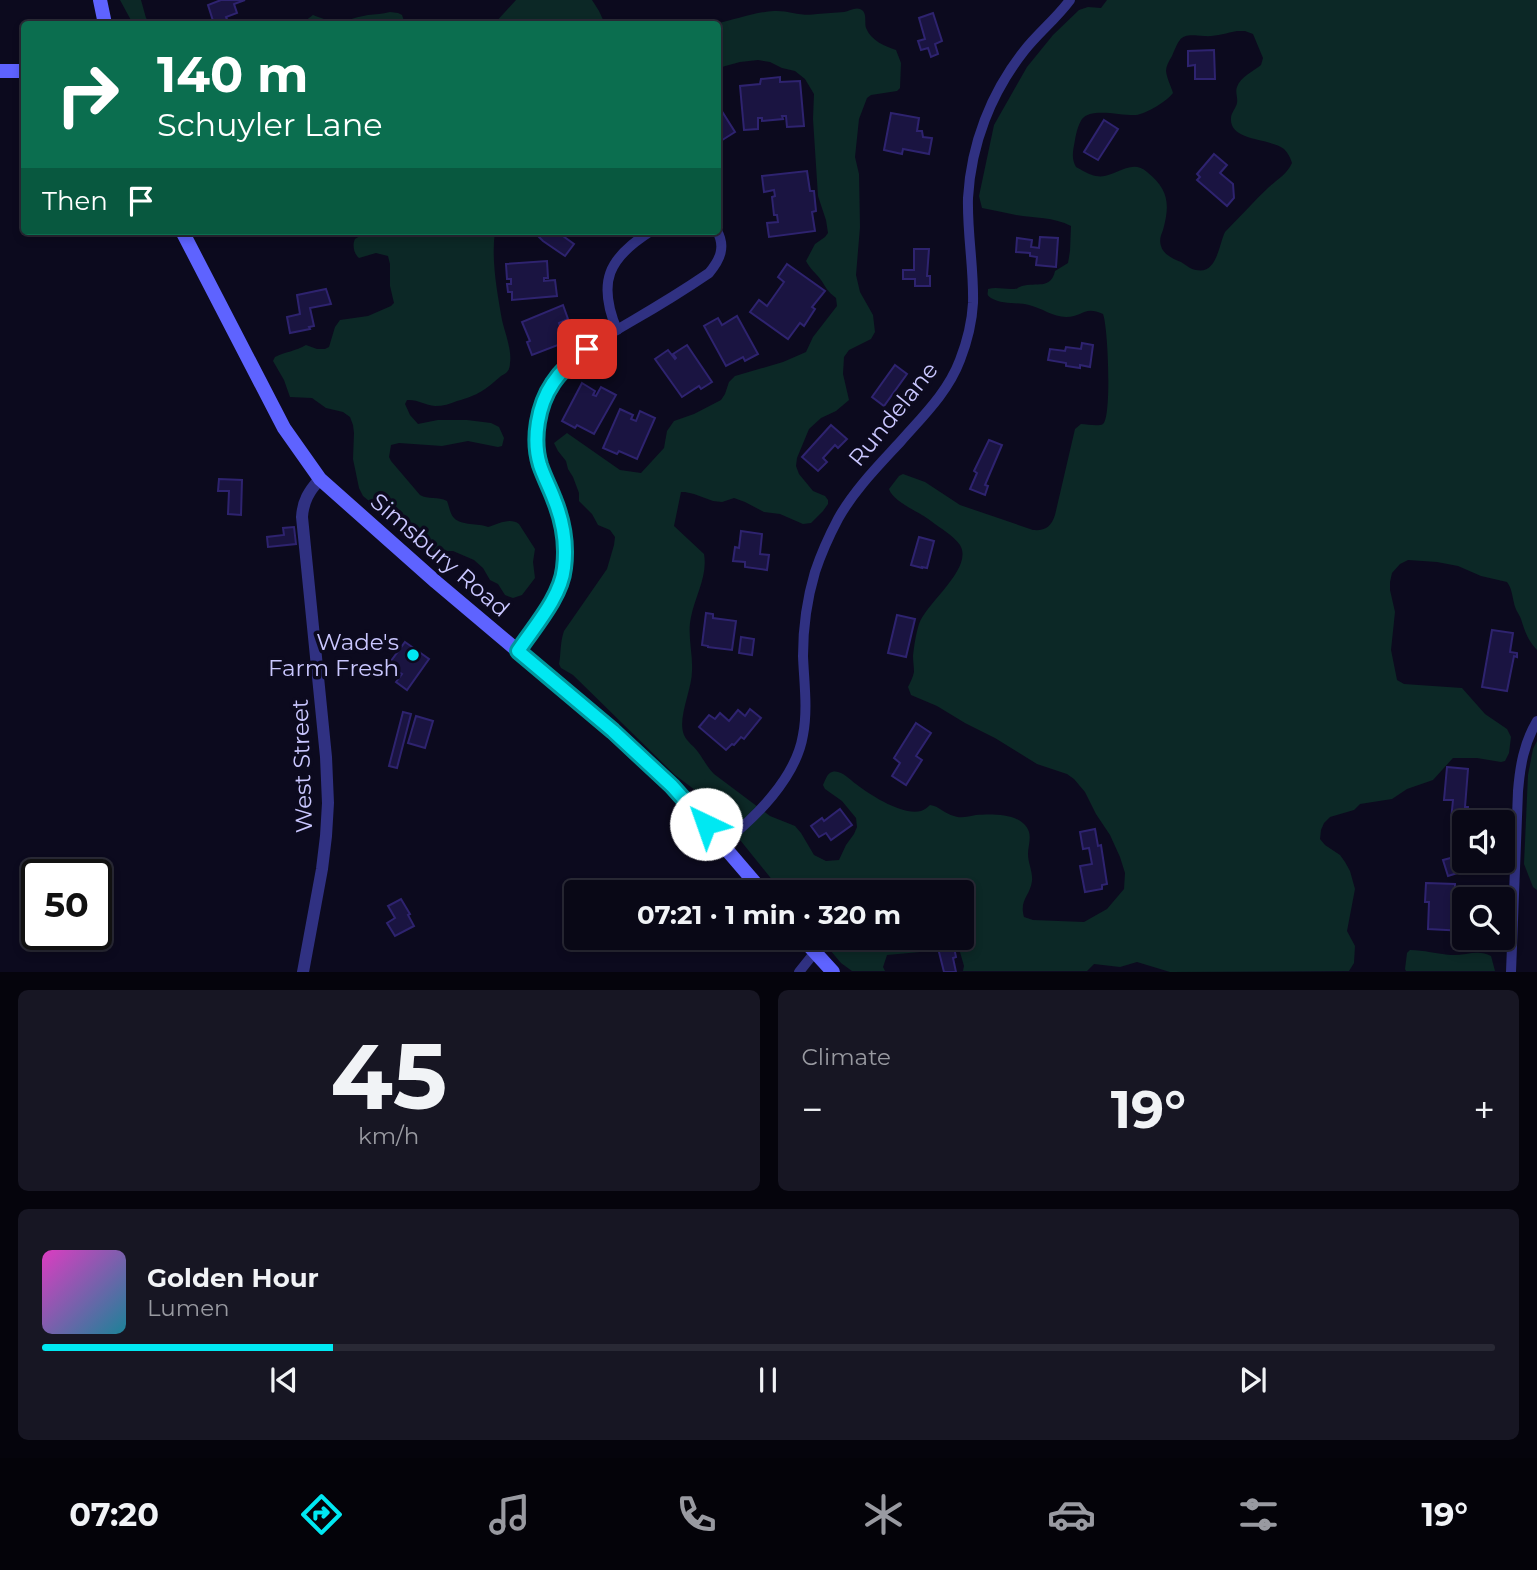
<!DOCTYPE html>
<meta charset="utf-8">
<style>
:root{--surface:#090816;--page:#171623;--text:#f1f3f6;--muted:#999aa1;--line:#292935;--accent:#00e8f2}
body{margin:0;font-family:Montserrat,sans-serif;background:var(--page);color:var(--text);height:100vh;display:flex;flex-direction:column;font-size:26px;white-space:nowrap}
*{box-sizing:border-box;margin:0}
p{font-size:23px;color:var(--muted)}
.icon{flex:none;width:38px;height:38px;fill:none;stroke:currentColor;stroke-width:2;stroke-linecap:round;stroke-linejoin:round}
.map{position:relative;height:972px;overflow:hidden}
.details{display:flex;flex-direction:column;gap:18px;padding:18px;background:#05040c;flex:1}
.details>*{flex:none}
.guide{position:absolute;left:21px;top:21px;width:700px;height:214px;border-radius:7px;box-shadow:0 4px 10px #0003,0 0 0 2px var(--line);background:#0b6e4f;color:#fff;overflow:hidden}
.fabs{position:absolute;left:1452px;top:810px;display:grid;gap:14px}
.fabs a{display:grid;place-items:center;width:63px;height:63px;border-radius:7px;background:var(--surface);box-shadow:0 4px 10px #0003,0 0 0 2px var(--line);font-size:35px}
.speed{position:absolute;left:21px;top:859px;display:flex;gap:14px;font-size:35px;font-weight:700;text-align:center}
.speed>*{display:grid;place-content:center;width:91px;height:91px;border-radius:50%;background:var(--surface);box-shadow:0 4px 10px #0003,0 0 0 2px var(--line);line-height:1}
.speed .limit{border:4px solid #111;border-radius:10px;background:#fff;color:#111}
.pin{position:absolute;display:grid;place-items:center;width:60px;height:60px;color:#fff;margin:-30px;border-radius:14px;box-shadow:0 4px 10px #0006}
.me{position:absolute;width:77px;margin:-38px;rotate:318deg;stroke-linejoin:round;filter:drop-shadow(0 0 5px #0008)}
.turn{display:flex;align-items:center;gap:24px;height:147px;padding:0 21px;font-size:32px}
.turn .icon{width:91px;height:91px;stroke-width:2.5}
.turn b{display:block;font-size:49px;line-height:60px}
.then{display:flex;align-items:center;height:66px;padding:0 21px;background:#0003;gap:14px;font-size:26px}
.big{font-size:52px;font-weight:700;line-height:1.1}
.details .tile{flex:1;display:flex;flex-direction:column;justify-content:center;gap:10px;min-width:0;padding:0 24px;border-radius:10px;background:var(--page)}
.details .dial{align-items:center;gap:0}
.dial b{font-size:91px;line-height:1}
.song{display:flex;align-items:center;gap:21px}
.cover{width:84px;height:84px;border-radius:10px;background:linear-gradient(135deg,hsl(310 70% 55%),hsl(190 70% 35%))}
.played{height:7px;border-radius:4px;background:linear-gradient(90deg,var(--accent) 20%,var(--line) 20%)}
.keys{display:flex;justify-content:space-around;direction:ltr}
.heat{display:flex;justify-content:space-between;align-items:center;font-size:38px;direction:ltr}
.details .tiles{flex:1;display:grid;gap:18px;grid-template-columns:1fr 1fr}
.tile:last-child{grid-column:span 2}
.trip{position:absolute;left:564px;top:880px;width:410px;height:70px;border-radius:7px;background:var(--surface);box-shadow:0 4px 10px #0003,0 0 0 2px var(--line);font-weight:700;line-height:70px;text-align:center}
.tabs{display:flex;height:112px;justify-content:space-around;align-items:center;background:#040309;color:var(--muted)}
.tabs .icon{width:49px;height:49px}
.tabs .current{color:var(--accent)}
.tabs b{font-size:32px;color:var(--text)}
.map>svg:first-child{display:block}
.green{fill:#0c2826;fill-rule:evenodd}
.building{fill:#1a1441;stroke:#2e236f;stroke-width:2}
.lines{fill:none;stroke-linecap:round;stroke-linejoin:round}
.minor{stroke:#303182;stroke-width:10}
.tertiary{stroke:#303182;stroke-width:12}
.secondary{stroke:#5e63ff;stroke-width:14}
.route-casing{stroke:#00979d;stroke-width:18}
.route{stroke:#00e8f2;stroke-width:12}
.poi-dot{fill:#00e8f2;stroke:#0c0a1e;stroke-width:2.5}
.labels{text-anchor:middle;stroke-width:7;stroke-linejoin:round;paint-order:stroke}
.street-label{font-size:23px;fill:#cac7ff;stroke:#0c0a1e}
.poi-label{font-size:23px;fill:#cac7ff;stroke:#0c0a1e;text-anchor:end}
</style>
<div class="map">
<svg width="1537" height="972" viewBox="0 0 1537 972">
<rect width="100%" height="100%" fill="#0c0a1e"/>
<g class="green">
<polygon points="120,0 141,0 146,18 151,24 133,24"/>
<polygon points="516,0 592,0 599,11 605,24 494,24"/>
<path d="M1107 0H1537V650C1528 640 1525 632 1521 619 1519 614 1515 609 1514 603 1512 595 1512 589 1507 582L1481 576 1458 566 1437 562 1408 560 1400 564 1392 573 1390 582V590L1395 612 1391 650 1397 680 1404 684 1462 688 1485 714 1507 729 1511 737 1509 753 1505 761 1501 762 1477 758H1453L1433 780 1407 789 1392 799 1360 804 1354 810 1330 817 1324 823 1321 830 1320 839 1325 845 1340 855 1345 862 1350 871 1355 889 1347 931 1355 946 1354 963 1349 971 1170 972 1137 962 1120 967 1094 964 1087 971H963L964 966 956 938H961V892H782L707 799 675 775 573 675 561 668 559 664C561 653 560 642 564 631L607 569 614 545 615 537 610 530 598 525 592 514 579 501V493L573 477 568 469 566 461 558 451 554 443 567 433 620 470 641 473 664 448 667 431 674 421 694 414 721 400 725 394 729 382 735 376 783 362 806 352 813 337 837 306 836 298C827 291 827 289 821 280 816 273 810 269 806 261L815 244 825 237 828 233 826 220 818 196 813 119 814 94 805 79 795 71 782 68 770 62 758 60 740 62 718 68V24H715C734 20 755 12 774 11 788 10 802 17 817 14 826 13 835 13 844 12 849 11 855 7 860 9 868 12 864 22 866 28 871 41 885 46 896 50L901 63 900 88 897 91 871 95 867 98 859 119 855 157 859 174 860 227 856 275 860 292 873 315 875 332 871 339 849 350 844 357 843 374 849 400 836 411 821 418 809 429 797 458 796 466 799 474 813 491 825 496 828 500V504L823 511 811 523 803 524 780 514 764 512 745 502 734 498 722 502 713 501 694 494 685 492H681L674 526 704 554C708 576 695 596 691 617 687 635 693 653 692 671 692 690 677 718 684 735 687 742 694 746 698 752 704 760 707 767 714 774L770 816 795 826 801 833 814 855 826 861 839 860 846 845 854 834 857 827 856 818 842 801 825 789 823 785C825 781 827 773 832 772 841 769 850 780 856 784 870 795 903 816 921 811 924 810 927 808 930 805 939 806 945 814 954 816 961 819 969 816 976 815 993 814 1023 813 1029 832 1031 839 1028 847 1028 854 1028 863 1033 872 1032 881 1030 896 1019 900 1024 917L1033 920 1084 922 1107 909 1124 889 1125 873 1120 857 1110 835 1096 814 1085 792 1074 779 1067 774 1037 764 995 738 965 723 937 706 911 695 908 687C910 683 913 677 914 672 914 667 913 661 913 656 914 646 916 633 919 624 926 603 974 568 960 545 954 536 940 528 931 521 920 512 893 502 889 489L899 476 903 474 925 482 960 505 1033 530C1045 531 1051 527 1055 515L1075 429 1081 424C1087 424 1098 427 1103 424 1112 417 1108 326 1103 314 1084 305 1083 317 1066 317 1053 317 1042 308 1029 305 1018 302 1002 305 991 298 986 295 988 294 988 289 996 287 1003 289 1011 289 1020 289 1014 289 1022 286 1036 282 1051 290 1055 271L1068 263 1070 251 1071 226C1054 217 1034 218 1016 215 1005 213 994 210 982 208L979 196 994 125 1027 67 1053 35 1079 10 1088 7 1101 8ZM1237 31H1245L1253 34 1263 58 1261 65C1254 71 1240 77 1237 87 1235 92 1238 98 1237 103 1236 108 1231 113 1231 118 1229 142 1271 138 1284 149 1288 153 1290 157 1292 163 1287 174 1278 179 1269 187 1254 201 1240 217 1225 232 1218 246 1217 280 1190 268 1187 266 1184 264 1181 262 1173 259 1163 254 1161 246 1159 240 1161 235 1163 230 1170 204 1169 190 1147 172 1130 157 1114 180 1096 176 1089 175 1082 170 1076 167 1071 158 1073 151 1075 140 1076 134 1078 125 1082 119 1091 107 1122 116 1136 115 1146 114 1167 101 1173 93 1171 86 1167 79 1166 71 1166 66 1169 61 1172 56 1181 35 1181 34 1204 36 1215 37 1226 33 1237 31Z"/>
<path d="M390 12 398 13 402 15 405 24H301L313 15C343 27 340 20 368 15 376 14 382 14 390 12Z"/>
<path d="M368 231H495C491 260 497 291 502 320 505 333 512 350 510 363 510 370 507 373 501 376 485 390 479 395 457 401 450 404 443 406 435 406 425 405 417 399 407 400L405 404 410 415 418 424 438 420H467L491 423 499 427 504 438 502 446 498 447 468 441 442 446 399 443 391 445 389 457 391 461 420 495C428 500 438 496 447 501 449 506 450 514 454 518 462 526 478 523 488 527 498 524 510 517 519 524L535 549 533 562 535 578 522 595 513 598 505 595 498 584 490 580 483 568 474 560 453 551H431L427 549 363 496 359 488 353 459 354 433 353 425 350 417 343 412 326 408 312 398 290 397 284 380 273 361 275 357C285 352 296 351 306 345L317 349H325L329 347 335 327 340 320 368 316 391 306 394 303 390 286V264L388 256 376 253 359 258C354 254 352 245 355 239Z"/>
<polygon points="1537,741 1537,890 1533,887 1524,864 1528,775 1533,749"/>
<polygon points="820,938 924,938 923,950 920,952 887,955 883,967 885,971 852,971 841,963"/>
<path d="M1410 950C1424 950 1437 954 1451 955 1465 956 1478 949 1491 956L1495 971H1406L1405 969 1407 953Z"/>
</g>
<g class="building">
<polygon points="221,0 245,0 234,4 237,13 226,17 229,24 214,24 208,5"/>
<polygon points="933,13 942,41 935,44 938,54 931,57 928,48 921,50 918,41 925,39 919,18"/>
<polygon points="1214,50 1215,79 1195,79 1195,65 1188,66 1188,51"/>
<polygon points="780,77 780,82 800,81 804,126 787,127 786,116 782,116 783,119 762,121 762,118 758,118 758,129 744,130 740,86 760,84 761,79"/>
<polygon points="718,105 735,132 719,142 718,139"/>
<polygon points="891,113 919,118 917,131 922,131 923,137 932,138 929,154 903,149 902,154 884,150"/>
<polygon points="1104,120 1118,129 1098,160 1084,152"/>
<polygon points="1214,154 1227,165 1220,173 1233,184 1234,198 1227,206 1197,180 1200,177 1197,174"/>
<polygon points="807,171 810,191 814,191 816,211 812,212 815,231 769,237 767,223 778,222 777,215 774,215 772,197 775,196 774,190 764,192 762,176"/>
<polygon points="533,231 570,231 568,234 566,232 563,236 574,244 565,256 543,241"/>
<polygon points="1040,237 1058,238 1056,267 1036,265 1037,257 1030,256 1030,253 1016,252 1017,238 1032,240 1031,247 1039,248"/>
<polygon points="914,249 929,249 927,276 930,276 930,286 915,286 915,279 903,279 903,270 914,270"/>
<polygon points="547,261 548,278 544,278 544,281 555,280 557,296 512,300 512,292 508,292 507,284 511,284 511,279 507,279 506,264"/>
<polygon points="787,264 825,291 812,307 815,309 804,326 800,323 788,339 750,312 759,300 767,306 784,282 778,277"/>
<polygon points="326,289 331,304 310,308 314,326 309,327 310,329 290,333 287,317 300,314 297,295"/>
<polygon points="563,305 568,319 559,323 560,326 564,325 571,340 532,355 527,342 530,341 522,322"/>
<polygon points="737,316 758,354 745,361 743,357 726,366 704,326 718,318 722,325"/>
<polygon points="1082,343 1093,345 1090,367 1080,365 1080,368 1066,366 1066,363 1048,360 1050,349 1065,351 1066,347 1081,349"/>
<polygon points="687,345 712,382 701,389 699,386 682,397 655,359 668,350 675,359 676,358 673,354"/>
<polygon points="895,365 907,374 884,406 872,397"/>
<polygon points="582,383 595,391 593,395 596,396 601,387 616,395 594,434 577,425 575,428 562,421"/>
<polygon points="620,409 633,415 631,419 636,421 640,411 655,418 637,459 619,451 617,454 603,448"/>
<polygon points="831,425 847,439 838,448 835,445 823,458 827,462 818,471 802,457"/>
<polygon points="989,440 1002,445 985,485 988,486 985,495 970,489 977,473 974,471"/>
<polygon points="219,479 242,480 241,515 228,514 229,491 218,491"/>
<polygon points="294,527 296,544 268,547 267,537 284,535 283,528"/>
<polygon points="741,531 762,534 760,554 769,555 767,570 745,567 745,562 733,561 735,547 739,548"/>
<polygon points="919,537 934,541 927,568 922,567 922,568 911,565"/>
<polygon points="706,613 713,614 713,618 736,621 732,650 708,647 708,646 702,645"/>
<polygon points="897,615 915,619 906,657 888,653"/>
<polygon points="1492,630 1513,633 1510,652 1517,653 1517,657 1514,656 1507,691 1482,687"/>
<polygon points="741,637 754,639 752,655 739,653"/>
<polygon points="405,642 429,659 407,690 396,682 402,674 388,665"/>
<polygon points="750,709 761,718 744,739 741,737 734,745 732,744 726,750 699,727 709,715 715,719 720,713 729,721 738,710 745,716"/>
<polygon points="403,712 411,714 397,768 389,766"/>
<polygon points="416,716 433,721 425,748 408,743"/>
<polygon points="916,723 931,733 916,756 922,760 906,785 892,776 900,763 894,758"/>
<polygon points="1447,767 1468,769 1465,807 1468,807 1467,822 1451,820 1453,800 1444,800"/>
<polygon points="840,809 852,825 831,840 826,833 819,837 811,826 822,818 824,821"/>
<polygon points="1095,829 1098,846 1101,845 1107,884 1102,885 1102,889 1085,892 1080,866 1092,864 1089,848 1083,849 1080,832"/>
<polygon points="1462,855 1467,870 1448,876 1443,860"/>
<polygon points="1426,883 1455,884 1454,912 1465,912 1465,931 1428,929 1429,902 1425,902"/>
<polygon points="401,899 410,914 408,915 414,926 395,936 387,923 395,918 388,906"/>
<polygon points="944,938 952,938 956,957 953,958 956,972 944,972 936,940"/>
</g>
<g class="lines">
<g class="minor">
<path d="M617 330C597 282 608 258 651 231"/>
<path d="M518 651C534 627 561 597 564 568 567 545 563 521 555 500 541 465 529 447 542 408 546 396 551 385 559 375 579 352 606 336 632 321 658 306 684 290 709 273 720 260 726 247 717 231"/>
<path d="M723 843C755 818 796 778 803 735 808 709 804 682 803 656 803 627 807 599 815 572 821 554 829 536 838 519 854 490 879 465 901 441 923 416 948 392 960 360 967 342 972 322 973 303 974 268 967 233 968 198 971 144 991 93 1024 51 1038 33 1056 19 1070 0"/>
<polyline points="799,972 815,952"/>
<path d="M1511 972 1518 791C1520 766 1524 743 1537 721"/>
</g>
<path class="tertiary" d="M303 972 322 869 326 836 328 803 326 757 302 517C303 501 309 491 320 479"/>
<g class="secondary">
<polyline points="100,0 105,24"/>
<polyline points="0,71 24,71"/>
<polyline points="182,231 284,428 320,479 436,582 613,731 672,786 763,892"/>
<polyline points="802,938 833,972"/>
</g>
</g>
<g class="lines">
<defs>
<path id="route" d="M587 349C575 359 562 369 553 383 538 405 532 439 540 465 544 477 550 488 554 499 563 521 567 545 564 568 561 597 534 627 518 651L613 731 672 786 706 824"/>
</defs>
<use href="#route" class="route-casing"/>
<use href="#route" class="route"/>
</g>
<circle class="poi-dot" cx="413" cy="655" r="7"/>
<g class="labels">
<g class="street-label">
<text transform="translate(893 414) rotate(-51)" y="8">Rundelane</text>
<text transform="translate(440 555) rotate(41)" y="8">Simsbury Road</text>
<text transform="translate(302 766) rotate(-92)" y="8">West Street</text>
</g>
<g class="poi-label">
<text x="399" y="650">Wade's<tspan x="399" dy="26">Farm Fresh</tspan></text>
</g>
</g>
</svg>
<div class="fabs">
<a><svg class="icon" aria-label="sound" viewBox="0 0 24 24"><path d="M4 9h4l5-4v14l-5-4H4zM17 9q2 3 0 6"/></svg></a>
<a><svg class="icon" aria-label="search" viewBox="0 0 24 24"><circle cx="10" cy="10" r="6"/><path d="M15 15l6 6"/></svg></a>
</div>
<div class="speed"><div class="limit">50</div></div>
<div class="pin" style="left:587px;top:349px;background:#d93025"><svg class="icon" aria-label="arrive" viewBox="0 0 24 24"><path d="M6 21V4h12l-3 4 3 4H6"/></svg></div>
<svg class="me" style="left:706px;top:824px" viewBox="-20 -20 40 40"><circle r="19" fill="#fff"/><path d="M0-13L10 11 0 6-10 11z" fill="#00e8f2"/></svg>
<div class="trip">07:21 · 1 min · 320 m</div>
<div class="guide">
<div class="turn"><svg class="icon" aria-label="right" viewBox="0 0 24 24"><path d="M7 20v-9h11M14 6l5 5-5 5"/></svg><div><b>140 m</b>Schuyler Lane</div></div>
<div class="then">Then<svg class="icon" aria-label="arrive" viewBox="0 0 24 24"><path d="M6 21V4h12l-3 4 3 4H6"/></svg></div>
</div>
</div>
<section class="details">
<div class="tiles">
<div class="tile dial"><b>45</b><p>km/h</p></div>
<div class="tile"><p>Climate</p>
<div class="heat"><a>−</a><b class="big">19°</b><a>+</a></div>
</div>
<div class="tile">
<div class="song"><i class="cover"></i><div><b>Golden Hour</b><p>Lumen</p></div></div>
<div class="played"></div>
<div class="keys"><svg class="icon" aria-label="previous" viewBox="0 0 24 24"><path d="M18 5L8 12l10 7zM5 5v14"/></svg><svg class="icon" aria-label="pause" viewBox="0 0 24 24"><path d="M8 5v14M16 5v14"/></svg><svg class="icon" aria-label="next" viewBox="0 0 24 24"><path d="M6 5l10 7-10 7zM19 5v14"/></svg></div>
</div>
</div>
</section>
<nav class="tabs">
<b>07:20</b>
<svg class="icon current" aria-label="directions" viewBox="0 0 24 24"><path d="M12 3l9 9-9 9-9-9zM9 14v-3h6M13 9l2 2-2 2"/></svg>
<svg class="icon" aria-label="music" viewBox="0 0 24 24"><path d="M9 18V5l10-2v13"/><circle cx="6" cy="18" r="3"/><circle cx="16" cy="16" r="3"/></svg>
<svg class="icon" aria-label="phone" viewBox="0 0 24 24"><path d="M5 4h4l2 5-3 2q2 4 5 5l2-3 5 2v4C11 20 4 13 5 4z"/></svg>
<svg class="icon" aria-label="climate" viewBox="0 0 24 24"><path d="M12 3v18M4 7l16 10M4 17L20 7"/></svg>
<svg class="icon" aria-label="car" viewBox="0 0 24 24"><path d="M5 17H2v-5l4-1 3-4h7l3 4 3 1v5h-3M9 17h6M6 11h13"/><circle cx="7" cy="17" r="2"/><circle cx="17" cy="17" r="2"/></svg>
<svg class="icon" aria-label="filters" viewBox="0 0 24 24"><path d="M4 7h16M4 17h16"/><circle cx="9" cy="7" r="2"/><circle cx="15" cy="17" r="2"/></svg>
<b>19°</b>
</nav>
